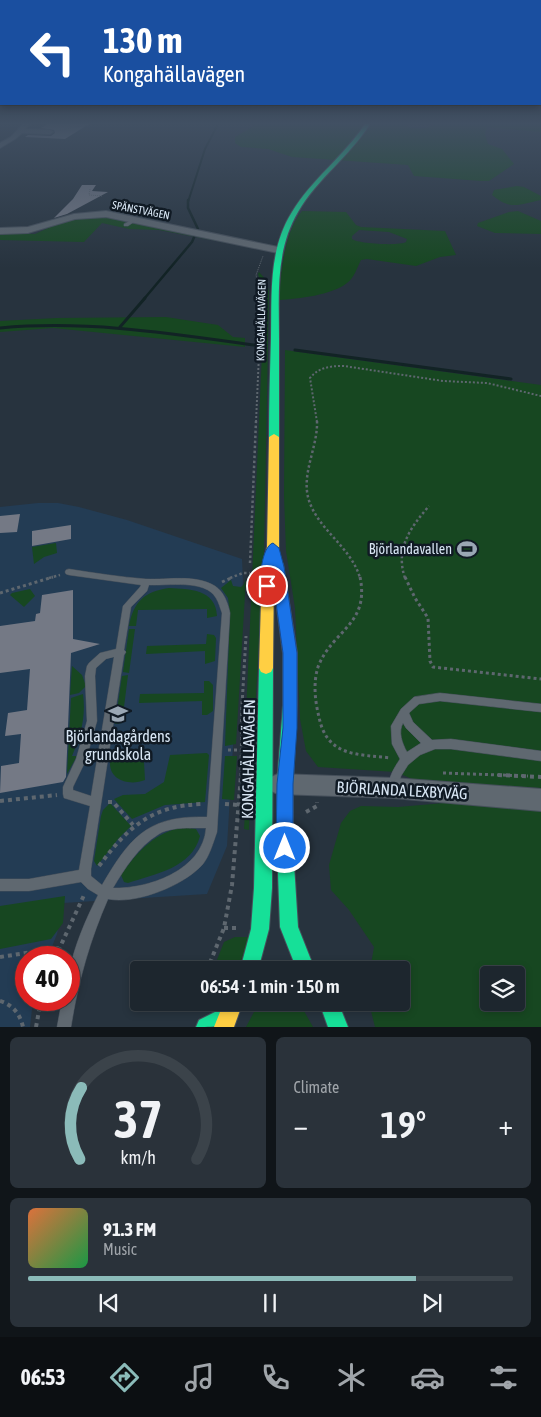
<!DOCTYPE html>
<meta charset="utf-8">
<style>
:root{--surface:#1d262e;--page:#2a323a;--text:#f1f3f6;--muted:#a0a5aa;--line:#3b434a;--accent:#8bbbb9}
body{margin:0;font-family:"Asap Condensed",sans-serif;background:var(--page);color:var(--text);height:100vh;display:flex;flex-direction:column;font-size:19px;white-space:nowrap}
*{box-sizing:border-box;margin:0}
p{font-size:16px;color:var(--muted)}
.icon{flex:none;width:28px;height:28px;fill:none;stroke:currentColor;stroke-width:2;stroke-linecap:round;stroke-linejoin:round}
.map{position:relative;height:1027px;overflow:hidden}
.sheet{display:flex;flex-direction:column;gap:10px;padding:10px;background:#101519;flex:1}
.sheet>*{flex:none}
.guide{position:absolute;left:0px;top:0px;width:541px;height:105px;box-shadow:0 2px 8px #0003,0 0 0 1px var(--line);background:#1a4fa0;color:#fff;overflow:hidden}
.controls{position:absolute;left:480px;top:966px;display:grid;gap:10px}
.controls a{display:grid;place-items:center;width:45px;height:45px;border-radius:5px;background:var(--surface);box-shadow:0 2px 8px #0003,0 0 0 1px var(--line);font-size:25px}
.speed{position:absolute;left:15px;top:946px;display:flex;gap:10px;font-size:25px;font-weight:700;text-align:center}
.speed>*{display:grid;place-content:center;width:65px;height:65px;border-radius:50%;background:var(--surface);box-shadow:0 2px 8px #0003,0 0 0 1px var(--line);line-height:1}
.speed .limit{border:8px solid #d22;background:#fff;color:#111}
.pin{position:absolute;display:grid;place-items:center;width:42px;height:42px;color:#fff;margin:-21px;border:2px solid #fff;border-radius:50%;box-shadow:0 1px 5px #0007}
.me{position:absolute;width:55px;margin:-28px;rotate:0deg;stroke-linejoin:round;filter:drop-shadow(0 0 4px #0008)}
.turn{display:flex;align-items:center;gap:18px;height:105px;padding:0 20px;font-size:22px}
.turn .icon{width:65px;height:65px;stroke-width:2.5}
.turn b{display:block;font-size:35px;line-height:42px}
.big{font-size:38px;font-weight:600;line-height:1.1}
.sheet .card{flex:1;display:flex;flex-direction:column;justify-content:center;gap:8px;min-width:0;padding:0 18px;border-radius:8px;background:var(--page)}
.sheet .dial{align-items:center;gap:0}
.dial svg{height:130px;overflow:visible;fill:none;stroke:var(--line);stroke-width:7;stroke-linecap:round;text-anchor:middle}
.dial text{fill:var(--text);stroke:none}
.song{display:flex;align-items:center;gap:15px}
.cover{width:60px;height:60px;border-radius:8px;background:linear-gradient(135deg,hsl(20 70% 55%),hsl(140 70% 35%))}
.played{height:5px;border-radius:2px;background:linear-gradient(90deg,var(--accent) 80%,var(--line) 80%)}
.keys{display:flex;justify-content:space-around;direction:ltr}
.heat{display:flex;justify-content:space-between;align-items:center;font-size:28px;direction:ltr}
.sheet .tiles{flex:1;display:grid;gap:10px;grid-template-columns:1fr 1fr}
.card:last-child{grid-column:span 2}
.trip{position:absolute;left:130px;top:961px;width:280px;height:50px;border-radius:5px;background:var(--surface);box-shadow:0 2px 8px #0003,0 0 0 1px var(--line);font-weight:600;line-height:50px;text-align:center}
.dock{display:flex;height:80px;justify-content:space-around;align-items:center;background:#0c0f12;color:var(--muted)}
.dock .icon{width:35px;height:35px}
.dock .current{color:var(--accent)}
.dock b{font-size:22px;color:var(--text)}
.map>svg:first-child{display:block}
.built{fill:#233c54}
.green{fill:#174721;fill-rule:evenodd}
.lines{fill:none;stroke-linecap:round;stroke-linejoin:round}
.stream-far2{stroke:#122325;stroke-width:2}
.stream-far1{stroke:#122325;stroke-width:2.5}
.stream{stroke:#122325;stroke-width:3}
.building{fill:#747985}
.lane-casing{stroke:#454f5a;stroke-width:1}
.street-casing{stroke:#454f5a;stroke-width:2}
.fast-casing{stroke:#454f5a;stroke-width:2}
.slow-casing{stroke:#454f5a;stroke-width:2}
.jam-casing{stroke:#454f5a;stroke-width:2}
.path-far4{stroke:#5e676f;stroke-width:1;stroke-dasharray:1 1;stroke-linecap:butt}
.path-far3{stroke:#5e676f;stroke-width:2;stroke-dasharray:2 2;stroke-linecap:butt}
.path-far2{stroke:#5e676f;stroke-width:2.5;stroke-dasharray:2.5 2.5;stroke-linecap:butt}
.path-far1{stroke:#5e676f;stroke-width:3;stroke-dasharray:3 3;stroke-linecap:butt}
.path{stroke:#5e676f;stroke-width:4;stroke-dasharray:4 4;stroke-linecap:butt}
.lane{fill:#5f6870;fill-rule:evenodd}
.street{fill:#5f6870;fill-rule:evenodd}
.fast{fill:#16e098;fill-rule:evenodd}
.slow{fill:#ffcf43;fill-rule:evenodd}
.jam{fill:#f24e42;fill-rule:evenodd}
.route{fill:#1a73e8;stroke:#114b97}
.labels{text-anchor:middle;stroke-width:5;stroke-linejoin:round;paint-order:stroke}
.far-street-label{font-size:11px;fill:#d8e6f4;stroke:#101a24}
.poi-label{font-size:14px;fill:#d8e6f4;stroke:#101a24;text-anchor:end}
.near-poi-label{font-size:16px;fill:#d8e6f4;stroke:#101a24}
.near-street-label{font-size:16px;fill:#d8e6f4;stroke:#101a24}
</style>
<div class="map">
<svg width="541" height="1027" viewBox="0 0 541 1027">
<rect width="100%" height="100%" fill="#27333e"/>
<polygon class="built" points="38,503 58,503 79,507 127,520 242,559 243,581 227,846 207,894 63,903 57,934 48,957 26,958 26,1000 33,1000 30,1027 0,1027 0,507"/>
<g class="green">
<path d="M257 124H402C413 130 424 130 435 124H541V132L487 127 485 134 488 144 502 149 514 164 489 181H481L414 176 408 165 292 157 268 149 241 147 235 143V137Z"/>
<path d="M517 186 524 187 541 196V200C520 204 511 211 492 195L494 190Z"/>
<path d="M302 211 346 212 356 225 361 227 445 231 456 255 440 257 416 266 367 259 361 260C357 268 354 278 347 283 332 295 298 299 279 300 281 273 284 232 302 211ZM359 230 389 232 407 239 406 242C400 246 359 244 352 239V236Z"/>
<polygon points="518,211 541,221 541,234 495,233 477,226 478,223 509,212"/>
<polygon points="107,216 233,244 159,230 129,229 102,223 84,242 0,240 0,233 35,234 57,224 75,219"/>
<polygon points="259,272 266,280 269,291 264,553 253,748 249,744 246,714 263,331 264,294 258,274"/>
<polygon points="166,317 218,325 233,337 245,338 245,347 53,328 0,332 0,321 57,318"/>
<polygon points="285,350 541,385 541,788 494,785 429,784 419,782 396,772 318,767 306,751 300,719 295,608 286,551 284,496"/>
<polygon points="56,543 57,553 44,557 34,564 32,547"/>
<polygon points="246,578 236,744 225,746 230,613 228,598 221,588 231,580 233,586 241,587 244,584"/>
<path d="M169 588C189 589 216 589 217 616L207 618V609L138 610 136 626H129C134 601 144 592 169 588Z"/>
<polygon points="30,589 35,596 24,607 10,595 12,593"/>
<polygon points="129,629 135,629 129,673 123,672"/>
<polygon points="207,634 214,635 216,638 215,661 205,664 205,651 146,654 147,646 206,644"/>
<polygon points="72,666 82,675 86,686 79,693 70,695"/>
<polygon points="128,675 122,723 115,724 122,676"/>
<polygon points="204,681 209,681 213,685 213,711 207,715 202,715 202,701 139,703 140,694 204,693"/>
<path d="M83 694C86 717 81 735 72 756H77L67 774 71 698Z"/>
<polygon points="249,749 252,750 249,830 244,829"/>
<polygon points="207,753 209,755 205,802 165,805 132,819 114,799 123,795 145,794 164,782 170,755"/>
<polygon points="225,756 237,756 234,800 222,799"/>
<path d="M111 757 144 762 145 780C128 787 105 779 111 757Z"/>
<path d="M456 802 541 809V1027H375L369 1003 401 1002V970H370L374 947 349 910 331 890 329 865 341 823 350 811 361 806 398 807ZM489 975H516V1002H489Z"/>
<polygon points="110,803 131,826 118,839 97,866 94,861 101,816 103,810"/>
<path d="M184 827 196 829 200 836C192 868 155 874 128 883L124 882 121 875C138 851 155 832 184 827Z"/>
<polygon points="65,896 63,923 51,939 0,949 0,906"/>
<polygon points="235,937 250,937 238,970 213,970 224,942"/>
<polygon points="264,1003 295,1003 304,1011 313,1027 246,1027 255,1010"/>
</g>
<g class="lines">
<polyline class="stream-far2" points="188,202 205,149 218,124"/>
<g class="stream-far1">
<polyline points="188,200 188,208 198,229"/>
<polyline points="144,299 192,242 195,235"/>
</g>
<g class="stream">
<polyline points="120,327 145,298"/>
<path d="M0 328C86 320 169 333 254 345"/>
<polyline points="295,350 511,379"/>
</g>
</g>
<g class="building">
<polygon points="48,124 89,124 65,139 25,137 28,135 51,136 55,133 54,130 41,128"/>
<polygon points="82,185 96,185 92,191 108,192 67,214 54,218 73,199"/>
<polygon points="20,514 17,532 0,533 0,516"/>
<polygon points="71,525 71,539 32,546 32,531"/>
<polygon points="73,590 73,639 100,644 71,653 66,777 63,782 0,793 1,766 19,763 21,734 5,736 8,713 27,710 30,669 0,673 0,626 35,621 36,614 40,613 42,595"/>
</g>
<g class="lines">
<defs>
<g id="lane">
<polygon points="135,218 138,219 128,226 124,226 124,224"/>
<path d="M69 569C95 573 120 577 146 579 169 580 195 574 215 586 224 592 228 603 230 613L217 832C213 843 210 855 203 864 185 885 136 905 108 899 90 940 78 982 71 1027H57L62 1000H69C69 991 67 981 69 973 74 946 86 919 98 895L88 889 81 882 29 891H0V879H29L79 870 90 806 64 798 63 794V787L76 759 87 721 85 676 87 666 89 663 100 653 116 649 123 606 140 587 141 585 69 575 66 574 65 572 66 570ZM149 585C168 586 205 579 216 598 219 603 220 608 222 613L207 817C148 815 130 837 102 885L91 876V869L124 655 126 652 124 650 131 607 147 591ZM114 657 91 796 73 790V787L86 760 97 721 95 676 96 668 106 659ZM190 828H206C203 870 149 889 113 888 125 868 138 847 159 834 167 829 180 828 190 828Z"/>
<path d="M440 693 541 704V712L440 701 419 704 409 713 413 722 432 740 451 739 541 751V761L451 749H435L420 755 408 765 401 776 397 792 393 793 389 792C386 781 394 768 400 759L392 744 391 726 401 709 414 697ZM403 723 406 728 421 743 407 752C402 743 398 732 403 723Z"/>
</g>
<g id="street">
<polygon points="23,124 30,124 25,129 50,130 53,132 50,134 22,133 15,139 0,148 0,143 11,137"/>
<polygon points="106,211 278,247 283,250 278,253 106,217 75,219 28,233 0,234 0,228 28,227 74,214"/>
<polygon points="278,774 393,778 541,789 541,811 393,798 278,794 271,791 267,784 271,777"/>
</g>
<g id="fast">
<path d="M365 124H370C350 156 317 179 298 212 275 251 279 295 279 338 279 371 279 404 279 437L278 439H270L269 437C269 404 270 371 271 338 272 295 268 250 292 212 312 179 344 156 365 124Z"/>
<polygon points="266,662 271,664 273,668 272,888 269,929 258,970 240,970 251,929 254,888 259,668 261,664"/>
<polygon points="290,698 295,700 297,705 293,784 293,848 298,927 315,970 297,970 280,927 277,848 277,784 283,705 285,700"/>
<polygon points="319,1002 338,1002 348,1027 328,1027"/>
<path d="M227 1006 234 1009 237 1016C230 1027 211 1027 196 1027L199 1020Z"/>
</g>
<g id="slow">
<polygon points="274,434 279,437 279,547 274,568 273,668 271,672 266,674 261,672 259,668 262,568 267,547 269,437"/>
<polygon points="224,1002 243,1002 234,1027 214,1027"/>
</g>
<polygon id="jam" points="277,559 281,561 283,564 297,653 297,705 295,710 290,712 285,710 283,705 283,653 271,564 273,561"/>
</defs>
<use href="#lane" class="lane-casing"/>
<use href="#street" class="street-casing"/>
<use href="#fast" class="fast-casing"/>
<use href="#slow" class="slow-casing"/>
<use href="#jam" class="jam-casing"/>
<g class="path-far4">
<polyline points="60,130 89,125"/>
<polyline points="90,189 89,195 102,196"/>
<polyline points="260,293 256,275 263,256"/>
</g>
<g class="path-far3">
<polyline points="256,422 259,354"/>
<path d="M317 422 310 378C319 367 331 366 344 366L443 381 487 383 541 396"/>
</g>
<g class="path-far2">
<path d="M317 421C318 446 302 472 308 497 316 529 351 546 360 578"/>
<polyline points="250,563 256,421"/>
<polyline points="49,578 60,575"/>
<polyline points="230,578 243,573 250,573"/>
<path d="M405 578C395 549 410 528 429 506"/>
</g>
<g class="path-far1">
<path d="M360 577C370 625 332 630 318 667 313 683 315 701 319 717 327 757 357 754 391 758"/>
<polyline points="405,577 415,598 428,618 430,661 433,667 541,679"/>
<polyline points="222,582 233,577"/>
<polyline points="0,593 53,577"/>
<polyline points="228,750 242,750"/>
<polyline points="443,773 528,776"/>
<polyline points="241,776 242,705 246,636"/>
</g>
<g class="path">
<polyline points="498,775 541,777"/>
<polyline points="0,801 57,795"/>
<polyline points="108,802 113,802 133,825"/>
<polyline points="225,804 238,805"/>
<polyline points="306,812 317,806 317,802"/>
<path d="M99 866C128 827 151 806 202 804"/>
<polyline points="224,928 236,928"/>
<polyline points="0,957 58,948"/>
<polyline points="55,958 85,893"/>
<polyline points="207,970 224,928 232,885 241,775"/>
<path d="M0 1001C13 1005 20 1014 23 1027"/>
<polyline points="36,1027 41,1000"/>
</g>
<use href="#lane" class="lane"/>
<use href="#street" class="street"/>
<use href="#fast" class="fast"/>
<use href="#slow" class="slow"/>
<use href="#jam" class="jam"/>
</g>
<linearGradient id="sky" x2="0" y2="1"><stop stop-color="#151c22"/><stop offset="0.46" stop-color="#415063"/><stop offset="1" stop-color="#415063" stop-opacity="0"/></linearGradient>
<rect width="541" height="268" fill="url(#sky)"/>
<path class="route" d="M273 543 279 548 284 567 297 653V728L293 784V848L291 854 285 857 279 854 276 848 277 784 283 728V653L273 581 272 590H263C258 580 262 546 273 543Z"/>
<defs>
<symbol id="stadium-bare" viewBox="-9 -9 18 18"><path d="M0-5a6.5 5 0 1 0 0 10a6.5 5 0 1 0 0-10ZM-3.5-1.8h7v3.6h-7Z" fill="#9aa7b4" stroke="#101a24" stroke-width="2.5" paint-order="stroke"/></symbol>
<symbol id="school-bare" viewBox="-9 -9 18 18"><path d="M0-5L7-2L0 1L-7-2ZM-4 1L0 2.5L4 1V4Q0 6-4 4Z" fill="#9aa7b4" stroke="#101a24" stroke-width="2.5" paint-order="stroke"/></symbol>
</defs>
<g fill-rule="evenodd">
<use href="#stadium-bare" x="453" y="535" width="28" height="28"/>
<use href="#school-bare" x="104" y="700" width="28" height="28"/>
</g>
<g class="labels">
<g class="far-street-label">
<text transform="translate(141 210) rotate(11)" y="4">SPÄNSTVÄGEN</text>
<text transform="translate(261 320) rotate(-89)" y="4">KONGAHÄLLAVÄGEN</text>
</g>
<g class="poi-label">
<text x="452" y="554">Björlandavallen</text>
</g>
<g class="near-poi-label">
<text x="118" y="742">Björlandagårdens<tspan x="118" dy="18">grundskola</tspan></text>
</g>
<g class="near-street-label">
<text transform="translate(248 759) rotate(-89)" y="6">KONGAHÄLLAVÄGEN</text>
<text transform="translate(402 790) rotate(3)" y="6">BJÖRLANDA LEXBYVÄG</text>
</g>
</g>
</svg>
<div class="controls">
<a><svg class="icon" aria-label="layers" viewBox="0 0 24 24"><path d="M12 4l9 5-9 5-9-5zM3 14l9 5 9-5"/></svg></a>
</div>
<div class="speed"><div class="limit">40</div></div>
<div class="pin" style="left:267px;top:586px;background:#d93025"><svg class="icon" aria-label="arrive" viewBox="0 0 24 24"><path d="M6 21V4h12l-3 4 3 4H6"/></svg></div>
<svg class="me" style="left:285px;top:848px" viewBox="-20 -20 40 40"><circle r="17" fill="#1a73e8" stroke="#fff" stroke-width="3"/><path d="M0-11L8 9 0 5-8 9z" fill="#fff"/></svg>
<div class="trip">06:54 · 1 min · 150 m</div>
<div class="guide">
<div class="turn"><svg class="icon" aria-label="left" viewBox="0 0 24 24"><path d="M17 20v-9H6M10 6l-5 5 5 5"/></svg><div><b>130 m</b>Kongahällavägen</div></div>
</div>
</div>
<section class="sheet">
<div class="tiles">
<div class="card dial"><svg viewBox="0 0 100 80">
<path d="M14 69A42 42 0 1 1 86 69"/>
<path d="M14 69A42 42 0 0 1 15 25" stroke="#8bbbb9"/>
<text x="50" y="56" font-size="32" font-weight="700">37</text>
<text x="50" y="72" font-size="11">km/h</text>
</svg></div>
<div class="card"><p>Climate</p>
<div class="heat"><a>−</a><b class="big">19°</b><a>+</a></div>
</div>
<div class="card">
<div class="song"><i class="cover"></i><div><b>91.3 FM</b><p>Music</p></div></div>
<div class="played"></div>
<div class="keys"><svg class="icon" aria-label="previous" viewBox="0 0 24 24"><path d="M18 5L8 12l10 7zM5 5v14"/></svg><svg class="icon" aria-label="pause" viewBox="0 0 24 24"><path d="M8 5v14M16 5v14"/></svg><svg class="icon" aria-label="next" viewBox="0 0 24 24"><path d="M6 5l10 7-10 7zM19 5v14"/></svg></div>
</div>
</div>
</section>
<nav class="dock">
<b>06:53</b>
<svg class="icon current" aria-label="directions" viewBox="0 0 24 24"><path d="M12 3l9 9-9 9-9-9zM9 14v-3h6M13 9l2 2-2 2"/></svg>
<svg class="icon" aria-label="music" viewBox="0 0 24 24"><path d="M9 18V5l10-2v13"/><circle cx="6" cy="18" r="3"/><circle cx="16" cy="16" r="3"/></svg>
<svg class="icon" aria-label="phone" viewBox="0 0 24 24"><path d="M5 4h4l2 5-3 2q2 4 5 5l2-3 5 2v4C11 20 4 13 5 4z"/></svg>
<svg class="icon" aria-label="climate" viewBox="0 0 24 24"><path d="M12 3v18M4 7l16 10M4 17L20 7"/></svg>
<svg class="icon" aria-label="car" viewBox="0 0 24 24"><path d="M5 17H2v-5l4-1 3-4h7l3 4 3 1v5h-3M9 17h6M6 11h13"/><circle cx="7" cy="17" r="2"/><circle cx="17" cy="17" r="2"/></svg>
<svg class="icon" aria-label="filters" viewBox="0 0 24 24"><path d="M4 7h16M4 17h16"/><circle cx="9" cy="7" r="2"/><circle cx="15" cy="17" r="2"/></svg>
</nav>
